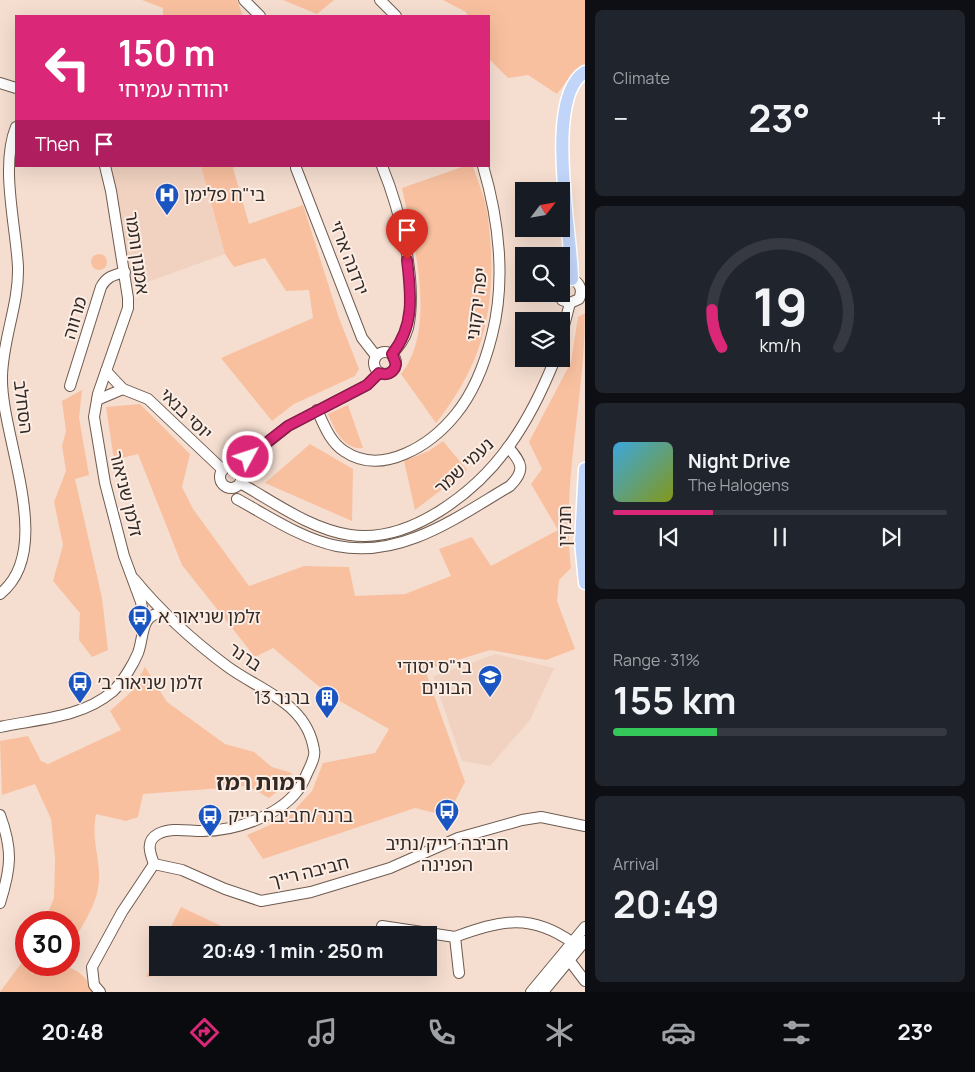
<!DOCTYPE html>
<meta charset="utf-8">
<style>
:root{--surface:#171b24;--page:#20242c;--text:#f1f3f6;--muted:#9ea1a6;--line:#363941;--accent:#db2777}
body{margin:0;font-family:Manrope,"Noto Sans Hebrew",sans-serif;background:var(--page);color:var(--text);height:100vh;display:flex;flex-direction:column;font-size:19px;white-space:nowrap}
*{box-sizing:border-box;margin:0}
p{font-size:16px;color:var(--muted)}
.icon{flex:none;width:28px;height:28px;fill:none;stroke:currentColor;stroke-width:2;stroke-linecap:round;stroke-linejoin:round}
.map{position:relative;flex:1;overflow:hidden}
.side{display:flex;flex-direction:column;gap:10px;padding:10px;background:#0d0f14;width:390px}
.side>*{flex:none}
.guide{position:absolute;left:15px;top:15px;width:475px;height:152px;border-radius:0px;box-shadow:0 5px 20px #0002;background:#db2777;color:#fff;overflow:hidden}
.needle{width:32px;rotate:59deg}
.fabs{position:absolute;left:515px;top:182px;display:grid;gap:10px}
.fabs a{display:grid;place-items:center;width:55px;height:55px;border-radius:0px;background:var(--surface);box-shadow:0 5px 20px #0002;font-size:25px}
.speed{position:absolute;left:15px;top:911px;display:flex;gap:10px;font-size:25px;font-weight:700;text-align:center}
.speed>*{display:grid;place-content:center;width:65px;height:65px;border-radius:50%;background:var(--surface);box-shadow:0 5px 20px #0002;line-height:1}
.speed .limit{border:8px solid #d22;background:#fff;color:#111}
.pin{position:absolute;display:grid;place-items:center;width:42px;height:42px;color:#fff;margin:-51px -21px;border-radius:50% 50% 50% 0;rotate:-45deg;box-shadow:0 0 5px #0007}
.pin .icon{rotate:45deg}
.me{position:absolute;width:55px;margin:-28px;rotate:50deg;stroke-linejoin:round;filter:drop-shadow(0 0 4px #0008)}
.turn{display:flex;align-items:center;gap:18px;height:105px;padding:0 20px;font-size:22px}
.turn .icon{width:65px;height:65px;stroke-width:2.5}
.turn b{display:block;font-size:35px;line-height:42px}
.then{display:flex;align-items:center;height:48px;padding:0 20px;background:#0003;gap:10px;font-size:19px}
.big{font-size:38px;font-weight:700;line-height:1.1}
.side .widget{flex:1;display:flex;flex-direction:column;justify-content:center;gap:8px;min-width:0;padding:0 18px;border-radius:8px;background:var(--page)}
.side .dial{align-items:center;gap:0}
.dial svg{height:130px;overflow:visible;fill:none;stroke:var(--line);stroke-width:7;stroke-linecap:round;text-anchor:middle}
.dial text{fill:var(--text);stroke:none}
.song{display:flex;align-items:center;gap:15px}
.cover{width:60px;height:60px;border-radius:8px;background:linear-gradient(135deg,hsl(200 70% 55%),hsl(70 70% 35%))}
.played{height:5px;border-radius:2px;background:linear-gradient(90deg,var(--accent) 30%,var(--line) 30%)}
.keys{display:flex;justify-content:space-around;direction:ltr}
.heat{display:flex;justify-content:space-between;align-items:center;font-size:28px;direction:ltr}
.charge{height:8px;border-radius:4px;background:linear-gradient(90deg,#34c759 31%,var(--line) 0)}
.trip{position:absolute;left:149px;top:926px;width:288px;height:50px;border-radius:0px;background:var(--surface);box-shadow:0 5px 20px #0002;font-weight:700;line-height:50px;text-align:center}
.tab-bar{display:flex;height:80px;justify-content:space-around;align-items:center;background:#090b0e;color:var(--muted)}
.tab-bar .icon{width:35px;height:35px}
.tab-bar .selected{color:var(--accent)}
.tab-bar b{font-size:22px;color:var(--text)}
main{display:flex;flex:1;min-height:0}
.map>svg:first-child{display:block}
.built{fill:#f1d2c0}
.green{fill:#f8c09f}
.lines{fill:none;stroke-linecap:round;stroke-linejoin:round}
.minor-casing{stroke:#6f5b4f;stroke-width:12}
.major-casing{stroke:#fff;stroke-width:15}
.minor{stroke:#fff;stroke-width:10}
.major{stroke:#c1d5f8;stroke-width:12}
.route-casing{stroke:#8e194d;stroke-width:12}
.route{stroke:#db2777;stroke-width:9}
.labels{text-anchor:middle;stroke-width:4;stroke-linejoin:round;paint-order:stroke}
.poi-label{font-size:18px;fill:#322924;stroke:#fcede5;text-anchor:start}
.street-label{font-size:18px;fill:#322924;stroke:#fcede5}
.district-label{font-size:22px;font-weight:bold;fill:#322924;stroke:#fcede5}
</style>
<main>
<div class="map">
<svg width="585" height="992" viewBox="0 0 585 992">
<rect width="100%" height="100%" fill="#f5ded0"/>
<g class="built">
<polygon points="108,166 201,166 225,254 134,287"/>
<polygon points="496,654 554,668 530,720 490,766 462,761 433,676"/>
</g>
<g class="green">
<polygon points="142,0 237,0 243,16 163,16 163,8"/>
<polygon points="283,0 334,0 317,14"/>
<polygon points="443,0 585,0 585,68 575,70 557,94 528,75 508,78 489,59 489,16 468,16 466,12"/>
<polygon points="201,166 237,166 233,168 249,224 303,205 339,318 359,369 355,376 294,404 272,421 221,358 313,318 309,290 286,291 265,258 234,267 225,254"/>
<path d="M465 166H473C477 179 483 193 486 206 489 221 490 237 491 252 494 320 478 370 436 423L401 374C438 328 413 239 402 188Z"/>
<circle cx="99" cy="262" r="8"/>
<path d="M585 313C585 398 561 483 571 568L559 580 557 601 575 649 546 660 490 650 425 670 465 782 447 816 415 808 263 859 247 835 288 817 312 791 323 763 375 753 389 729 329 695 273 648 255 657 182 565 138 454 114 460 106 407 140 404 190 454 182 487 193 509 249 586 304 566 349 567 355 596 405 594 451 576 439 549 472 537 491 566 558 530 531 484 542 469 529 442 571 362 578 317Z"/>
<polygon points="82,390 79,418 89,475 75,479 102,598 108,650 92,657 79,640 80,613 53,581 63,545 54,502 66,471 62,446 66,431 62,401"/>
<path d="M348 405 363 448C343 450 334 428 328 414Z"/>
<polygon points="443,441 467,470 415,510 404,461 429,451"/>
<polygon points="310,444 353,469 352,521 265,483"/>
<path d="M145 667 167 702 225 744 254 752 272 767 292 773 283 787 269 798 248 786 143 794 138 817 126 821 96 814C91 841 100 856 99 880 98 905 81 927 69 948V922H44L54 898 55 858 51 819 35 784 2 795 0 741 28 736 41 761 48 764 121 730 110 711 131 692Z"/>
<polygon points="181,907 232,931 234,935 167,935"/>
<polygon points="157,954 158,968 229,968 146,977"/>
<path d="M26 957V965C55 965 81 961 93 992H0Z"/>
</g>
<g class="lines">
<defs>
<g id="minor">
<polyline points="244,0 260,16"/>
<polyline points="380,0 396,16"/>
<polyline points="0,83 16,88"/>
<polyline points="105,166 111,191 128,298 128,308 98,394 94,417 105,483 124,556 141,602 145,623"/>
<path d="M382 166C400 210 418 281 408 328 405 339 399 346 392 354"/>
<polyline points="296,168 362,338 376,356"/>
<path d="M558 294 562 300 570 303 579 299C585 286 574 274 561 282"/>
<polyline points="561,337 570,303"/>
<circle cx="385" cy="363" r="11"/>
<polyline points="106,371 123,389 148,399 223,470"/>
<path d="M70 386 101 287C107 276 114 275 125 272"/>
<polyline points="97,400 123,389"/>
<path d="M317 410C324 425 330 442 344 451 382 477 431 445 456 414 474 392 485 363 492 335 506 281 499 220 483 166"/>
<circle cx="231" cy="477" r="11"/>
<polyline points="237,467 288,426 367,385 379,373"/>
<path d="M240 483C274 502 310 529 350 535 410 544 476 492 509 446 528 420 543 389 555 359"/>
<path d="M237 499C268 516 302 539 337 546 402 559 457 517 510 486 526 470 522 463 508 447"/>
<path d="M134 579C161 612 193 641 228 667 261 691 307 703 314 750 316 758 308 770 305 778 290 813 238 831 202 831 188 831 171 827 158 834 145 841 150 853 154 864"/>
<path d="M0 594C57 549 0 436 2 376 3 338 19 304 18 267 16 226 0 166 16 127"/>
<path d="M0 727C38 719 81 718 112 692 122 683 133 665 138 653 144 638 140 613 163 613"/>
<path d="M0 815C13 850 11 868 0 903"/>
<polyline points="154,864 182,870 225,889 261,901 311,892 390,868 458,838 522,820 541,817 585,826"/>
<polyline points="382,926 455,937"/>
<polyline points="569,960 585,981"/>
<path d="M459 973 455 937C500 920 531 913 573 943"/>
<polyline points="100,992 94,985 92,967 122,912 154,864"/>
<polyline points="531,992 585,927"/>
<polyline points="543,992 585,941"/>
</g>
<g id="major">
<path d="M572 279C572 235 543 97 585 72"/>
<polyline points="585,469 581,542 585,583"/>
</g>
</defs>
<use href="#minor" class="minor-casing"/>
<use href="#major" class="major-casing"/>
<use href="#minor" class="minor"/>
<use href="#major" class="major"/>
</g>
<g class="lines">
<defs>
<path id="route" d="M248 457 288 426 367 385 379 373C387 376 394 373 396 364L392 354C415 326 411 294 407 260"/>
</defs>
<use href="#route" class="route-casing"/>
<use href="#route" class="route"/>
</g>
<defs>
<symbol id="hospital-pin" viewBox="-11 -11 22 30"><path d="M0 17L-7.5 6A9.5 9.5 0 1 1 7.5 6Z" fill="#1a55c1" stroke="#fcede5"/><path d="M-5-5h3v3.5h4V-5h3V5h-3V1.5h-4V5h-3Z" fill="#fff"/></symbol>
<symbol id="bus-pin" viewBox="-11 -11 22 30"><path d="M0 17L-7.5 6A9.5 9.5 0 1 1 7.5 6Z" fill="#1a55c1" stroke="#fcede5"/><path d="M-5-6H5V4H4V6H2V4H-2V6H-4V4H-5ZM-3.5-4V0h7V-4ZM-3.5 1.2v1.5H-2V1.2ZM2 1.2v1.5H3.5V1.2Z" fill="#fff"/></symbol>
<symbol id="school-pin" viewBox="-11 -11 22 30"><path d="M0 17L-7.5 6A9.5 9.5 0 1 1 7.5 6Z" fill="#1a55c1" stroke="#fcede5"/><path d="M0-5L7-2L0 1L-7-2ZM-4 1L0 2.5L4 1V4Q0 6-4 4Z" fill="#fff"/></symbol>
<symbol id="building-pin" viewBox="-11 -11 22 30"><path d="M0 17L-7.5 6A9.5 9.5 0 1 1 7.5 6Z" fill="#1a55c1" stroke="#fcede5"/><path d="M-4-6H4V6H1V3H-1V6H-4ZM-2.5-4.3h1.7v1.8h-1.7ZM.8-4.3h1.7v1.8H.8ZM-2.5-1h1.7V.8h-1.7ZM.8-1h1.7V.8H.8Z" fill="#fff"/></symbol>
</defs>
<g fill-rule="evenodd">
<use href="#hospital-pin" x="153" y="181" width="28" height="38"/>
<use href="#bus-pin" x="126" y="603" width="28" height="38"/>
<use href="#school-pin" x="476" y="663" width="28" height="38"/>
<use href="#bus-pin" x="66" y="669" width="28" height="38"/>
<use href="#building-pin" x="313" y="684" width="28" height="38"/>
<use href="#bus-pin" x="433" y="797" width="28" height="38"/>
<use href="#bus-pin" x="196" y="802" width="28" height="38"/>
</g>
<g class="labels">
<g class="poi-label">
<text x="184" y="201">בי"ח פלימן</text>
<text x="158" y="623">זלמן שניאור א</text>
<text x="472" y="673" text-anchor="end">בי"ס יסודי<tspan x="472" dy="21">הבונים</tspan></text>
<text x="98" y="689">זלמן שניאור ב׳</text>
<text x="310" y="704" text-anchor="end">ברנר 13</text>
<text x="228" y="822">ברנר/חביבה רייק</text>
<text x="447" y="850" text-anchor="middle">חביבה רייק/נתיב<tspan x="447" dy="21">הפנינה</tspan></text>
</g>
<g class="street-label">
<text transform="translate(137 253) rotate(82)" y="6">אמנון ותמר</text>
<text transform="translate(349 258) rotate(69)" y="6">ירדנה ארזי</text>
<text transform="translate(477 304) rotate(-83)" y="6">יפה ירקוני</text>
<text transform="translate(75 318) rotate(-73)" y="6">מרווה</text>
<text transform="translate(23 407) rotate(83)" y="6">הסחלב</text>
<text transform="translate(186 414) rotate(44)" y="6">יוסי בנאי</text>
<text transform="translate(464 466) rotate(-43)" y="6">נעמי שמר</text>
<text transform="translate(126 494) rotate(76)" y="6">זלמן שניאור</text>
<text transform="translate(565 526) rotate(-90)" y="6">חנקין</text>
<text transform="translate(245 657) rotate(34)" y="6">ברנר</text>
<text transform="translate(309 872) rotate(-14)" y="6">חביבה רייך</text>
</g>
<g class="district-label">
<text x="261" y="790">רמות רמז</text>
</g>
</g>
</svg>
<div class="fabs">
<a><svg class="needle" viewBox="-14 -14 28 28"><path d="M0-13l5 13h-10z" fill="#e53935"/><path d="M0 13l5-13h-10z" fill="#9ea1a6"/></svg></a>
<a><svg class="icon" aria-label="search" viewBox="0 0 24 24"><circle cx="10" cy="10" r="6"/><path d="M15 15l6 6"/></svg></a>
<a><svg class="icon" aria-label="layers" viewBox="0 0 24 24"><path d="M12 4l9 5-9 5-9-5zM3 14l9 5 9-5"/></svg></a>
</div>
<div class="speed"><div class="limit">30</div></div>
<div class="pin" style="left:407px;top:260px;background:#d93025"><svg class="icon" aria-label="arrive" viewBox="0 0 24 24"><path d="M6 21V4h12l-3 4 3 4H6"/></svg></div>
<svg class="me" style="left:248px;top:457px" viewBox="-20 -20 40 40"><circle r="17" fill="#db2777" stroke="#fff" stroke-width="3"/><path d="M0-11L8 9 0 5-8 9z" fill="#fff"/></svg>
<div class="trip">20:49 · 1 min · 250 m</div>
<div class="guide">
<div class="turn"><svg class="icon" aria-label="left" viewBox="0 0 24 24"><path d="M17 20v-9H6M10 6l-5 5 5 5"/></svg><div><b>150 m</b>יהודה עמיחי</div></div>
<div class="then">Then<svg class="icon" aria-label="arrive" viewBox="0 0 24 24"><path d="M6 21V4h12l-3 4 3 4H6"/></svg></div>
</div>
</div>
<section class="side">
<div class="widget"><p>Climate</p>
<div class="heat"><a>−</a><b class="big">23°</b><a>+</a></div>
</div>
<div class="widget dial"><svg viewBox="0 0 100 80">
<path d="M14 69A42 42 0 1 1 86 69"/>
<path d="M14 69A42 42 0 0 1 8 46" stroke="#db2777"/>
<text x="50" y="56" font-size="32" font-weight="700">19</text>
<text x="50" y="72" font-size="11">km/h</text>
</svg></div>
<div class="widget">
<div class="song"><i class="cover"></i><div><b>Night Drive</b><p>The Halogens</p></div></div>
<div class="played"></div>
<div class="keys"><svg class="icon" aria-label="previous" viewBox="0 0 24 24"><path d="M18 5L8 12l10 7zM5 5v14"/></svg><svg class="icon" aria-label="pause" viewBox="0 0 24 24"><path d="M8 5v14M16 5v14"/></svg><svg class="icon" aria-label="next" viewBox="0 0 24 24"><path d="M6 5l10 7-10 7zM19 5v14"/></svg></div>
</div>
<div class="widget"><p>Range · 31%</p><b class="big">155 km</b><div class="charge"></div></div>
<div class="widget"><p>Arrival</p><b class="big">20:49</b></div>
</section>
</main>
<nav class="tab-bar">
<b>20:48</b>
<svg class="icon selected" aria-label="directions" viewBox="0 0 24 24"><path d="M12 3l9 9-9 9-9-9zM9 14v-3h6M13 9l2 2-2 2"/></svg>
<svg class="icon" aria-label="music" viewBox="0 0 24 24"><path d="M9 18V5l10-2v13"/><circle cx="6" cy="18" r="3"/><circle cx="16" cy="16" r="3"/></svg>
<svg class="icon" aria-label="phone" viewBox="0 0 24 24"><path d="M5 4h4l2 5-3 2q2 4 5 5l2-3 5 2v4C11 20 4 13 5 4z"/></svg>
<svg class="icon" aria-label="climate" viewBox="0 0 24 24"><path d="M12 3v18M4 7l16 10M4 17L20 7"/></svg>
<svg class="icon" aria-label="car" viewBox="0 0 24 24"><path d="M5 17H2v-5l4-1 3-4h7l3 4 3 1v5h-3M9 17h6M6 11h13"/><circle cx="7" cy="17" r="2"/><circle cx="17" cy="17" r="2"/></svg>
<svg class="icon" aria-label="filters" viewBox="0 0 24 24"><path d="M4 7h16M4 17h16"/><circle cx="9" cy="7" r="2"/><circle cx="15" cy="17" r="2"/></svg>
<b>23°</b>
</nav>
